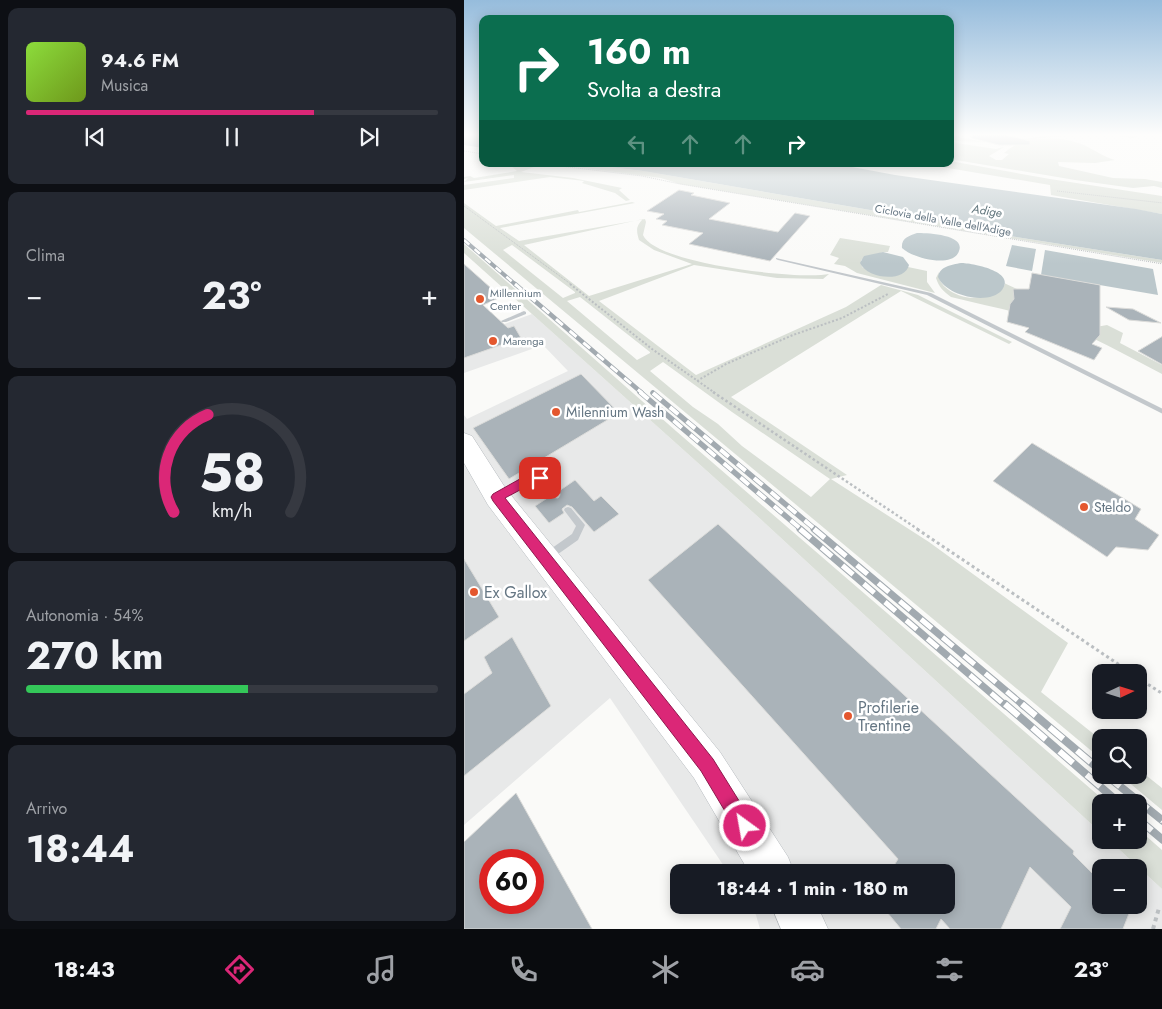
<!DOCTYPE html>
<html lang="it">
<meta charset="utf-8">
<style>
:root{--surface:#171b24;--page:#242831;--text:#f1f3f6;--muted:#9ea1a6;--line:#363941;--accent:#db2777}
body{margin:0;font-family:Jost,sans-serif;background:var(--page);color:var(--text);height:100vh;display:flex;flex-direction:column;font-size:19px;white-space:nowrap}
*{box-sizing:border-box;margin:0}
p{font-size:16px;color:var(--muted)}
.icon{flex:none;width:28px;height:28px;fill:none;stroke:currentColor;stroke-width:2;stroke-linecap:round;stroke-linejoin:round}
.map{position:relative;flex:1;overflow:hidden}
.details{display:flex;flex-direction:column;gap:8px;padding:8px;background:#0d0f14;width:464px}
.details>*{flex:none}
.guide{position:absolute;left:15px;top:15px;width:475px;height:152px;border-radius:10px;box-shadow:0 2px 12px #0003;background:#0b6e4f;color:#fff;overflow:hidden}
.needle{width:32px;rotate:86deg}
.buttons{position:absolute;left:628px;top:664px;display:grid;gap:10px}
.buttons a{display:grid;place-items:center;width:55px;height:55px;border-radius:10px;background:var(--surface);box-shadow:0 2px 12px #0003;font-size:25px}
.speed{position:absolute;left:15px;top:849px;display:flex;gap:10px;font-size:25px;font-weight:700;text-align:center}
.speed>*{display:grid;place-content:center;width:65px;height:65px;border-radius:50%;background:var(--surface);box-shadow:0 2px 12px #0003;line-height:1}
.speed .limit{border:8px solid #d22;background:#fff;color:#111}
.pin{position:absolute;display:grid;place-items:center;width:42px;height:42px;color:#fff;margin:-21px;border-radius:10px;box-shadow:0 2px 8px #0006}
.me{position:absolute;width:55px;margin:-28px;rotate:328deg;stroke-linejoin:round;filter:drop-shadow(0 0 4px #0008)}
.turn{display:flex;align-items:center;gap:18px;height:105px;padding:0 25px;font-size:22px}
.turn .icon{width:65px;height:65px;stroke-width:2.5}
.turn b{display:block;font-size:35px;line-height:42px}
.lanes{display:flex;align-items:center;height:48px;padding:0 25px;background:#0003;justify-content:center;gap:25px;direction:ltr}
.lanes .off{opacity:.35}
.big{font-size:38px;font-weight:700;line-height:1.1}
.details .card{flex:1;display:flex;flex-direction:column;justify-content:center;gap:8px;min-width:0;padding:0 18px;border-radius:10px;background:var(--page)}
.details .dial{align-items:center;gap:0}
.dial svg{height:130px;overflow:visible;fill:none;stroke:var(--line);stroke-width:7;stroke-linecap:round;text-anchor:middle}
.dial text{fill:var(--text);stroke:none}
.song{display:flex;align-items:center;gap:15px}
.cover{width:60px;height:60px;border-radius:8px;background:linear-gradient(135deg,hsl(90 70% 55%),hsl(80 70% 35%))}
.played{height:5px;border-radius:2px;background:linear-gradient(90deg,var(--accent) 70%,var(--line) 70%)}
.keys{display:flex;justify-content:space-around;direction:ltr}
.heat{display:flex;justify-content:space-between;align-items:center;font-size:28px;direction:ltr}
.charge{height:8px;border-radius:4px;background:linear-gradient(90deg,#34c759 54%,var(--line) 0)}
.trip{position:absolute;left:206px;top:864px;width:285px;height:50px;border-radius:10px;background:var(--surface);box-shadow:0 2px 12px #0003;font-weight:700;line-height:50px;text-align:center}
.tab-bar{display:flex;height:80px;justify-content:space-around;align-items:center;background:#090b0e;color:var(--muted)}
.tab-bar .icon{width:35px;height:35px}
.tab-bar .on{color:var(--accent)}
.tab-bar b{font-size:22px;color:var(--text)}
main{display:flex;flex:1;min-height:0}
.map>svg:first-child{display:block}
.built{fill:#e8e9e9;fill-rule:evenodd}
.green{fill:#dadfd7;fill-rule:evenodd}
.water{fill:#bbc7cb}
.building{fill:#aab3b9;stroke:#dcdcda;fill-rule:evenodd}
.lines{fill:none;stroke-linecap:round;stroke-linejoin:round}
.primary-casing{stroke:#b5babe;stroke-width:1}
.path-far4{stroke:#bbbfc2;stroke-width:1;stroke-dasharray:1 1;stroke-linecap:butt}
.path-far3{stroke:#bbbfc2;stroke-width:2;stroke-dasharray:2 2;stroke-linecap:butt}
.path-far2{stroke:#bbbfc2;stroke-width:2.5;stroke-dasharray:2.5 2.5;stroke-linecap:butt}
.path-far1{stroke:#bbbfc2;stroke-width:3;stroke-dasharray:3 3;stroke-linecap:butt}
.path{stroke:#bbbfc2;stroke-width:4;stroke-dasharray:4 4;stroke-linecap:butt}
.service{fill:#c3c8cc;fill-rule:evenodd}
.primary{fill:#fff;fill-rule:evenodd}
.rail-far4-casing{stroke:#a2aab0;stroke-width:4}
.rail-far3-casing{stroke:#a2aab0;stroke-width:4.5}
.rail-far2-casing{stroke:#a2aab0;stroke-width:5.5}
.rail-far1-casing{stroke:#a2aab0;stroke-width:7}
.rail-casing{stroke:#a2aab0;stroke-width:8}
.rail-far4{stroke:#fff;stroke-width:2.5;stroke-dasharray:7;stroke-linecap:butt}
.rail-far3{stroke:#fff;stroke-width:3;stroke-dasharray:9;stroke-linecap:butt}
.rail-far2{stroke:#fff;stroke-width:4;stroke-dasharray:11;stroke-linecap:butt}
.rail-far1{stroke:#fff;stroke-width:5;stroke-dasharray:14;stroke-linecap:butt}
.rail{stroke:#fff;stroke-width:6;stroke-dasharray:18;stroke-linecap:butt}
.route{fill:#db2777;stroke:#8e194d}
.poi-dot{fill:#e4572e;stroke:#fff;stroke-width:2}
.labels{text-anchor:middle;stroke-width:5;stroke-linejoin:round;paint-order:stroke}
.far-street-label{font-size:11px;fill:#657683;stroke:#fff}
.far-poi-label{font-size:11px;fill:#657683;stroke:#fff;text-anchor:start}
.far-water-label{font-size:12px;font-style:italic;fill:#60757c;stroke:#fff}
.poi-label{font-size:14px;fill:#657683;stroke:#fff;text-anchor:start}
.near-poi-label{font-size:16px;fill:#657683;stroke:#fff;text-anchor:start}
</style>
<main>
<section class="details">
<div class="card">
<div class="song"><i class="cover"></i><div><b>94.6 FM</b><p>Musica</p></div></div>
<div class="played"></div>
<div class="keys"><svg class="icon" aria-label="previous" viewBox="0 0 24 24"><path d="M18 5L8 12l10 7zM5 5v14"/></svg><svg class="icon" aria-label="pause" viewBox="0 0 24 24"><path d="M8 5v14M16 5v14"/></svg><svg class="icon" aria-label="next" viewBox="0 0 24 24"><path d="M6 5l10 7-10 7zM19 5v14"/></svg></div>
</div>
<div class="card"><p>Clima</p>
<div class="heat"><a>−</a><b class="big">23°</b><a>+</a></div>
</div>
<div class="card dial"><svg viewBox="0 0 100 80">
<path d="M14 69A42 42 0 1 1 86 69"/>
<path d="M14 69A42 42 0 0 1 35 9" stroke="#db2777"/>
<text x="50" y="56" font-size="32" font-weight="700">58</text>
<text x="50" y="72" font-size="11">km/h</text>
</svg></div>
<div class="card"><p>Autonomia · 54%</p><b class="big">270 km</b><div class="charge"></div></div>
<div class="card"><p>Arrivo</p><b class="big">18:44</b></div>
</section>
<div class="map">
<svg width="699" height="929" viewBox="0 0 699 929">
<rect width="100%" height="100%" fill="#fafaf8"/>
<path class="built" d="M68 314 292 515 636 832V840H645L698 889V929H296L292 915 285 905H482V872H264L146 698 0 825V415L3 419 104 371 79 345 0 373V339ZM636 868H674V905H636Z"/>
<g class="green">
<path d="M595 134H664L674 137C666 140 656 135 647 135 612 136 576 135 543 145L559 139Z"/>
<path d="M486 135 519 142 490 141 492 143 532 149 540 147 525 156 532 160H538L545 154 540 153C560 134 599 135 622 146 632 151 640 157 651 160L631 163 594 162 595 166 649 178 681 179 698 182V188L690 186 669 188 611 180 486 159Z"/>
<polygon points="486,161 586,179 698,196 698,214 587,195 586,185 460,164 486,164"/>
<polygon points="45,164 75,165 57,172 109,178 158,188 155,190 166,200 162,201 151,193 118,183 120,181 86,177 0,190 0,185 50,178 50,175 0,182 4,178 0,179 0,177 6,176 10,178 53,171"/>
<polygon points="89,164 121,164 179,171 412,211 451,215 520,232 698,260 698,263 216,184 197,178"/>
<path d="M168 202 171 203 36 228 55 241 181 219 182 222 179 235C191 264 335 280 365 274L359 279 313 278 230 265 135 301 232 375 382 307 417 285 454 295 548 342 545 344 437 291 267 397 383 475 367 479 465 542 604 643 577 692 636 739V758L0 228V203L32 226 114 210 115 212ZM179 219C172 226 172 230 175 240L190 250 228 264 125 296 60 245ZM48 245 111 292V293L99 298 39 250ZM116 297 186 352V353L173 360 103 301ZM199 362 268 412 366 479 347 497 278 446 254 424 229 407 186 371Z"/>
<polygon points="376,238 426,246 424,252 419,252 397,260 398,267 417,276 426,276 444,267 463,271 463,282 471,293 393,273 381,266 370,264 375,258 366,255"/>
<polygon points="0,244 212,431 642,802 636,802 636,832 292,515 0,253"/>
<path d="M475 272C472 288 500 301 514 297 523 294 532 289 541 285L540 283 553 289 550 290 632 327 643 325 659 333 656 343 698 365V374C669 359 640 342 609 330 570 315 528 307 487 297 479 291 475 287 472 278Z"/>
<polygon points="674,769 698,788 698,810 656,775 674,775"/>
<polygon points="674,829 698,850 698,889 645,840 674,840"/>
</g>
<g class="water">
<polygon points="0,134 19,134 19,148 0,145"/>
<polygon points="121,164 372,164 431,175 672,209 698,214 698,260 520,232 451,215 412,211 179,171"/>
<path d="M453 233C461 233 502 234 495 251 489 269 448 258 438 248 437 238 445 236 453 233Z"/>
<polygon points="548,245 572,249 568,271 542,266"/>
<polygon points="581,250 689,269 694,295 577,275"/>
<path d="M419 252 439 257 445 265C441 283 403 279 396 263L400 256Z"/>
<path d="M497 263C507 263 553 271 538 290 525 306 482 296 474 277 476 266 487 265 497 263Z"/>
</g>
<g class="building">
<polygon points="508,134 539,134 566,141 566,145 535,145 507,138"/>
<polygon points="215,190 230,193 227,195 266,203 245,219 314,232 331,213 346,216 306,261 225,244 239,233 198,225 203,221 192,219 200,214 183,211"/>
<polygon points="0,264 37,297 19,305 44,328 50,326 57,338 0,358"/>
<polygon points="568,273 636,285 636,335 628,344 638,348 630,360 561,332 565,328 543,322 546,304 550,299 549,289 565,289"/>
<polygon points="642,307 669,309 697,323 665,320"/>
<polygon points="699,336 699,365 674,351"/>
<polygon points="117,374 155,413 45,479 9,428"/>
<polygon points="568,443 677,509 671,519 695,535 684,550 652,547 643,557 529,481"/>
<polygon points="111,480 130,501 137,496 155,514 130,532 108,507 103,505 98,509 100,513 85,523 71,506 85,497 94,498 96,495 95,491"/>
<polygon points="254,524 610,851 609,854 636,881 636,905 660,905 666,911 659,929 596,929 607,907 566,867 537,929 486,929 477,919 472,929 437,929 417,905 482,905 482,872 426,872 434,859 184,580"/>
<polygon points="0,559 35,617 0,641"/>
<polygon points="48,637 87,706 0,776 0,694 28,673 20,657"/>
<path d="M52 793 128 929H0V842ZM26 860H69V902H26Z"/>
</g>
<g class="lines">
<defs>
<g id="primary">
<polygon points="0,433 8,436 42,489 256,752 324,857 330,872 285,872 230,778 24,505 0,463"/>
<polygon points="307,905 353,905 364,929 317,929"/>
</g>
</defs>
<use href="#primary" class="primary-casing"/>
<g class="path-far4">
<polyline points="0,151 19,154"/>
<polyline points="80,164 178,176 216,184 699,264"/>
<polyline points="593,191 699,203"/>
<polyline points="0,206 108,285"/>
</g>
<g class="path-far3">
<polyline points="106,284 188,349 251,393"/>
<polyline points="233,381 262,364 329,335 378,318 424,294"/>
</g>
<polyline class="path-far2" points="249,392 455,530"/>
<g class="path-far1">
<polyline points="453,529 666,672"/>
<polyline points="674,678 699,694"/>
</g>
<polyline class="path" points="689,929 695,908"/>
<g class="service">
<polygon points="312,258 467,293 699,409 699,414 463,295 314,260 312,259"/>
<polygon points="60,311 62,312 62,314 42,322 38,322 37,321"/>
<polygon points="67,475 79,476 93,492 94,494 93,496 90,497 87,496 74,481 68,481 39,497 36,498 33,497 32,495 33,493"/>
<polygon points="104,507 107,508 121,525 114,540 87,559 84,560 81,559 80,556 81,553 108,534 112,526 100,510 101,508"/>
</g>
<use href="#primary" class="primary"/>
<defs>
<polyline id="rail-far4" points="0,240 52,285"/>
<polyline id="rail-far3" points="51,284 178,393"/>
<g id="rail-far2">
<polyline points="176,392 338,530"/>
<polyline points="189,393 352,530"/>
</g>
<g id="rail-far1">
<polyline points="336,529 542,706"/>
<polyline points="350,529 560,706"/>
</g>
<g id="rail">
<polyline points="541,704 654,802"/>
<polyline points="558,704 636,770"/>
<polyline points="642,775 699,821"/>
<polyline points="674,819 699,840"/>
</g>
</defs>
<use href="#rail-far4" class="rail-far4-casing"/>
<use href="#rail-far3" class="rail-far3-casing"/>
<use href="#rail-far2" class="rail-far2-casing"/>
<use href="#rail-far1" class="rail-far1-casing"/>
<use href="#rail" class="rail-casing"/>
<use href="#rail-far4" class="rail-far4"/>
<use href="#rail-far3" class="rail-far3"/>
<use href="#rail-far2" class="rail-far2"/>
<use href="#rail-far1" class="rail-far1"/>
<use href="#rail" class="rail"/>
</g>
<linearGradient id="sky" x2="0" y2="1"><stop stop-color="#96bcdc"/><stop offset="0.51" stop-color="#fdfdfc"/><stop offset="1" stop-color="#fdfdfc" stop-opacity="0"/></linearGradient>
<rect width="699" height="264" fill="url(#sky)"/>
<polygon class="route" points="76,473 80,475 82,478 80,481 69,483 41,498 249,759 287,820 290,826 287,833 281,836 274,833 237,771 29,501 27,497 29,494 63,475"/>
<g class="poi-dot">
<circle cx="16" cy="299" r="5"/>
<circle cx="29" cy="341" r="5"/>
<circle cx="92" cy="412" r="5"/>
<circle cx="620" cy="507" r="5"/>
<circle cx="10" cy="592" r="5"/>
<circle cx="384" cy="716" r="5"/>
</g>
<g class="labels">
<g class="far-street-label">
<text transform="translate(479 220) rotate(10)" y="4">Ciclovia della Valle dell'Adige</text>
</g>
<g class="far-poi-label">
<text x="26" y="297">Millennium<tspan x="26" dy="13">Center</tspan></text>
<text x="39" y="345">Marenga</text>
</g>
<g class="far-water-label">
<text transform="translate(523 211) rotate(9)" y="4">Adige</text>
</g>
<g class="poi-label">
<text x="102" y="417">Milennium Wash</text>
<text x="630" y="512">Steldo</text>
</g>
<g class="near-poi-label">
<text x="20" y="598">Ex Gallox</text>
<text x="394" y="713">Profilerie<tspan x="394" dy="18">Trentine</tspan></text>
</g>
</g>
</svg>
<div class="buttons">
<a><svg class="needle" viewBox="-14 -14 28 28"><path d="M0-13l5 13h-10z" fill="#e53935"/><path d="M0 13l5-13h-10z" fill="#9ea1a6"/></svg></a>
<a><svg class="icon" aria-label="search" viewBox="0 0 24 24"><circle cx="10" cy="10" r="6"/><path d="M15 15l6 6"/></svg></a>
<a>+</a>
<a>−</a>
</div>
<div class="speed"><div class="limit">60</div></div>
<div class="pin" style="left:76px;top:478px;background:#d93025"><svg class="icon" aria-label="arrive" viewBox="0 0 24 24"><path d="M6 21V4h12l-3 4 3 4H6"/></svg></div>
<svg class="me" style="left:281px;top:826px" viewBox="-20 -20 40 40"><circle r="17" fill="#db2777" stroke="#fff" stroke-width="3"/><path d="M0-11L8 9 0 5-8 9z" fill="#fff"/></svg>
<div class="trip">18:44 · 1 min · 180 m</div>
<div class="guide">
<div class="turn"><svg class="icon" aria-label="right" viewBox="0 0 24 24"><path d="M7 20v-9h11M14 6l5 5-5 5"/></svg><div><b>160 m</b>Svolta a destra</div></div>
<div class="lanes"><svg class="icon off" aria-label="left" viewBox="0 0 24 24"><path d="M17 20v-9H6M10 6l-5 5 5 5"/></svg><svg class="icon off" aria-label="ahead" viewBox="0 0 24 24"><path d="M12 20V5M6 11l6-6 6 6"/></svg><svg class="icon off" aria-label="ahead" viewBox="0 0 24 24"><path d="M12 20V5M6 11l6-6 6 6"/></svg><svg class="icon" aria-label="right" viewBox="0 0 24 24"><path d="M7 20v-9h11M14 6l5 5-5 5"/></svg></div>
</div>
</div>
</main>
<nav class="tab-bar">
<b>18:43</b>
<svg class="icon on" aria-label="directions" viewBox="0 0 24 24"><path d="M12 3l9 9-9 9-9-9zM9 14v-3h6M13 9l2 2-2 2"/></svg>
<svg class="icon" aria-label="music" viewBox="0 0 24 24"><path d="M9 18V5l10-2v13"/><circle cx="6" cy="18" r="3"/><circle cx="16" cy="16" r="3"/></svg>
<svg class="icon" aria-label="phone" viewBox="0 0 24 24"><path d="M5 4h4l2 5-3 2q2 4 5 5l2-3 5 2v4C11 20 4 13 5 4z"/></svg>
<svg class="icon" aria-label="climate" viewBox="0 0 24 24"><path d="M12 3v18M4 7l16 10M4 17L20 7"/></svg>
<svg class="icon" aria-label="car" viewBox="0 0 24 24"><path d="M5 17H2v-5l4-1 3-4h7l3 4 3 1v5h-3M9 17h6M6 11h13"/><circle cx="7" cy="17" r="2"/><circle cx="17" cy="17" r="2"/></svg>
<svg class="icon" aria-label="filters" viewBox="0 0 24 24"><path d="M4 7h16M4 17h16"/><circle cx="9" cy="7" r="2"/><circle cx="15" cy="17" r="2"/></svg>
<b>23°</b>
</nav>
